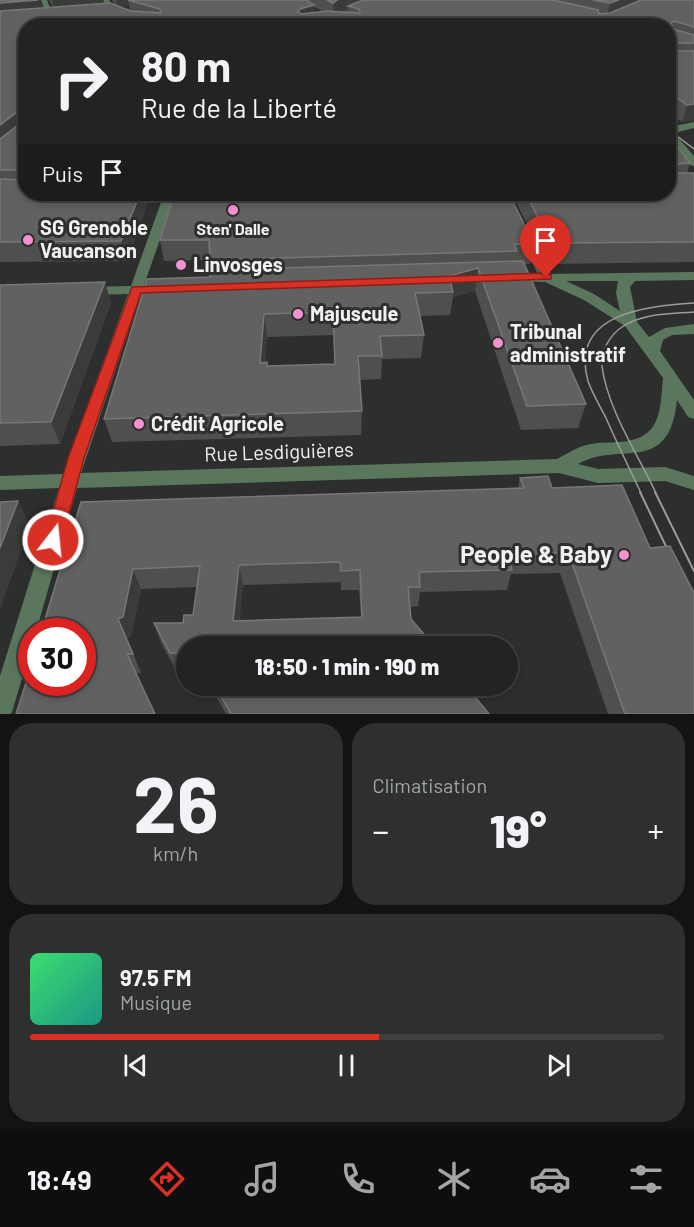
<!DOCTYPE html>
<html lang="fr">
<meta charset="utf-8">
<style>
:root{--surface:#222322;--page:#2e2f2f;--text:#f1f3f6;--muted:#a2a4a5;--line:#3f4040;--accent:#d93025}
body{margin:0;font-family:Barlow,sans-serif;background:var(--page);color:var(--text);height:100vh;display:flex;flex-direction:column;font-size:22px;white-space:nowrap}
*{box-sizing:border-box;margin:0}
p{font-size:20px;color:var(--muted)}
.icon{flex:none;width:33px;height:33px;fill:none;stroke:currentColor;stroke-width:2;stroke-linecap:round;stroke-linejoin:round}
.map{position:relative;height:714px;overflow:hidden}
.details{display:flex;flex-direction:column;gap:9px;padding:9px;background:#131313;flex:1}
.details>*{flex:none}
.banner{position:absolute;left:18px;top:18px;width:658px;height:183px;border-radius:24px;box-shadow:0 3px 9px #0003,0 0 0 2px var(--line);background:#222322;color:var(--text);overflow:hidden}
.speed{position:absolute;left:18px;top:618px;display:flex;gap:12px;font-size:30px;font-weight:700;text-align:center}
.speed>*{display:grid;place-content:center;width:78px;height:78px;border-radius:50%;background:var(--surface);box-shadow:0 3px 9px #0003,0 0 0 2px var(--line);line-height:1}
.speed .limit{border:9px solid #d22;background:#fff;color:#111}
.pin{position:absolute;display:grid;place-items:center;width:51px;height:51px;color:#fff;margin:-62px -26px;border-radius:50% 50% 50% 0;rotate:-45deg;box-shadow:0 0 6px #0007}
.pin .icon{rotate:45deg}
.me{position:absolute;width:66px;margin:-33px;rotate:16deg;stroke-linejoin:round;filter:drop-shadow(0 0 4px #0008)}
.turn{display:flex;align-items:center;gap:21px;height:126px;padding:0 24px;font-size:27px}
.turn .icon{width:78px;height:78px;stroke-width:2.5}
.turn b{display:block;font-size:42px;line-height:51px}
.then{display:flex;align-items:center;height:57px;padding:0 24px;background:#0003;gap:12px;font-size:22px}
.big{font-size:45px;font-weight:800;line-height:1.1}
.details .widget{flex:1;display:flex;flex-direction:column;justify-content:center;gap:9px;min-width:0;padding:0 21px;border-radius:24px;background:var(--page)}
.details .dial{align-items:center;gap:0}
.dial b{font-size:78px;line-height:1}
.song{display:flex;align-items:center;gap:18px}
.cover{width:72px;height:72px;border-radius:9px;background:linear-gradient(135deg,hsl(140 70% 55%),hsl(170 70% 35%))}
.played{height:6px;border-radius:3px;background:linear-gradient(90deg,var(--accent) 55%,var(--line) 55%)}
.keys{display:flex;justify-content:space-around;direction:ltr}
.heat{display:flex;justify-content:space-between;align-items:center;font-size:33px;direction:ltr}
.details .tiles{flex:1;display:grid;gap:9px;grid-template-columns:1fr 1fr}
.widget:last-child{grid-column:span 2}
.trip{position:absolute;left:176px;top:636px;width:342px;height:60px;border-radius:30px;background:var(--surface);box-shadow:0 3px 9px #0003,0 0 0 2px var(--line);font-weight:800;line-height:60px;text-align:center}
.menu{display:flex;height:96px;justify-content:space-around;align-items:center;background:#0e0e0e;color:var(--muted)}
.menu .icon{width:42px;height:42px}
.menu .active{color:var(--accent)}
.menu b{font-size:27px;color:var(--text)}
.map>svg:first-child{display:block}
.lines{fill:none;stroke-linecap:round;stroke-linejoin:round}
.minor{fill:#5a775d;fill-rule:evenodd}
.tram-far1{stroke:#9a9c9b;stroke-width:1.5}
.tram{stroke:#9a9c9b;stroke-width:2}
.wall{fill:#4e504e;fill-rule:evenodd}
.shaded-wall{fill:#3a3c3a}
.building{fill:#606160;stroke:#767876;stroke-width:1.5;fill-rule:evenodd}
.route{fill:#d93025;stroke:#8d1f18;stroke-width:1.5}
.poi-dot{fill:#f491d3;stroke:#2d2f2e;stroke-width:2}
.labels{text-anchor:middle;stroke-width:6;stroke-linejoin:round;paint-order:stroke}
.far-poi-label{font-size:16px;font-weight:bold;fill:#f0f1f0;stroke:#2d2f2e}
.poi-label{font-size:20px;font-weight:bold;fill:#f0f1f0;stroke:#2d2f2e;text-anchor:start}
.street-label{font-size:20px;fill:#f0f1f0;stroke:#2d2f2e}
.near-poi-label{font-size:24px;font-weight:bold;fill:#f0f1f0;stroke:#2d2f2e;text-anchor:end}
</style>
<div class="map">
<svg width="694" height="714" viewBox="0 0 694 714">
<rect width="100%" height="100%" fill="#2d2f2e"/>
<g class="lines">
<g class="minor">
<polygon points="41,0 47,0 54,19 48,19"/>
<path d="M103 0H109C120 21 144 17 162 26 140 26 113 23 103 0Z"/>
<polygon points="694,122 694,128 674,133 694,156 694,166 690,165 669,139 669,127"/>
<path d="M164 194H176L144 285H162L169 289 162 293 141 294 81 473 557 459C568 453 579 446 591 444 600 442 610 443 619 442 661 439 660 413 663 378L625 326 584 300 545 282 505 281 503 278 505 275 538 274 518 234 524 230 530 234 551 274 694 272V280L635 281 630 287 637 322 649 337 665 328 694 324V334L672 335 663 340 660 351 694 400V419L688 417 677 400C669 477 620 440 578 464L598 469 665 467 694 476V490L665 481 598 483 559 473 77 488 36 632H32V645L12 712 11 714H0V676L59 488 0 490V476L63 474 128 294 87 295 80 291 87 287 131 286ZM566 281H618L616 293 620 311 594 294Z"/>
</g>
<g class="tram-far1">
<polyline points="669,130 694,149"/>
<path d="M641 493C629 468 617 443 606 418 600 406 592 393 588 381 569 313 647 306 694 303"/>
<path d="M656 493C638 455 607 408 602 366 600 352 610 335 622 327 643 313 670 314 694 312"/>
</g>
<g class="tram">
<polyline points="640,492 673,561"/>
<polyline points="655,492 694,571"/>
</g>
</g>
<g class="wall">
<path d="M0 0H40L42 8 53 7 49 0H103L104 3 115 5 112 0H694V120L682 122 669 113V26H26V194H151L127 261 0 262ZM129 5 130 10 121 7ZM314 7 322 11 314 12Z"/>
<polygon points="669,136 690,163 687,173 694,173 694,262 547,264 512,194 669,194"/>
<path d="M174 194 534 244 530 264H524L586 404 578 428 521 430 475 291 453 297 450 315 420 316 424 335 421 358 382 359 381 379 359 380 362 411 361 435 112 442 104 419 210 277 211 270 210 260 164 261 160 240ZM334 335 335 364 267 366 265 362 267 337Z"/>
<polygon points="105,282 111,303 60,444 0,446 0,285"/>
<path d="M520 478 552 488 650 548 694 714H608L560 573 511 574 507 590 420 592 418 606 410 607 411 619 186 646V672H177L161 643 154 623H183L193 615 197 587 141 589 131 636 127 638 141 673H135L16 714 81 502 518 488ZM341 582V590H359L361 617 239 621 243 585Z"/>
<polygon points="210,686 466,686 489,714 226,714"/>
</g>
<g class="shaded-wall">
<polygon points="40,0 44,14 0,18 0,3"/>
<polygon points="52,0 103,0 105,9 55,13"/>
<polygon points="116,0 161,0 128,0 129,5 117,8"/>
<polygon points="337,0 378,0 348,6 348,10 338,13 334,17 333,3"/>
<polygon points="619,0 650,0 607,18 610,3"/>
<polygon points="314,5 315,19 300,24 298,12 300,9"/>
<polygon points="694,104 694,120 682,122 687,105"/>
<polygon points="21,109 26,125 0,148 0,125"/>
<polygon points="140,194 151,194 127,261 121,241"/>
<polygon points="478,268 475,291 453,297 453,292 449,276"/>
<polygon points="105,282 111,303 60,444 51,422"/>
<polygon points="264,314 267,337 263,386 260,363"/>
<polygon points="18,501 30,525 0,610 0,548"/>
<polygon points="239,565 243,585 238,640 233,621"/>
<polygon points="133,569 141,589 131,636 127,638 118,619"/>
</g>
<g class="building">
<polygon points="0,0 38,0 0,3"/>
<polygon points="128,0 306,0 314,5 300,9 298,12 301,14 327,11 360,13 359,9 348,6 363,0 553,0 598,10 599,14 610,13 641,0 694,0 694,27 674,21 671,23 673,29 694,35 694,43 674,43 672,51 694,51 694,104 687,105 669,92 669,26 26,26 26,173 22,173 20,170 0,170 0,139 22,122 23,111 21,109 0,125 0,11 110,3 131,11 161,13 160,9"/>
<polygon points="327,0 337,0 333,3"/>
<polygon points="593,0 619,0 610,3"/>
<polygon points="669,136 690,163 674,164 674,173 694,173 694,242 551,243 526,194 669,194"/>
<polygon points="0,179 26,180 26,194 140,194 121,241 0,242"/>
<polygon points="174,194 509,194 534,244 514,244 517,251 210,260 209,240 160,240"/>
<path d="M523 261 586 404 527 406 478 268 449 276 453 292 415 293 424 335 380 336 382 356H358L362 411 104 419 147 279 210 277V270ZM333 312 335 364 267 366V362L260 363 264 314Z"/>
<polygon points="105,282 51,422 0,423 0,285"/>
<path d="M548 476 552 488 622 485 650 548 670 546 694 593V714H625L568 552 508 555 512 570 419 572 420 587H408L411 619 434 646H186V653H170L154 623H183L184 615H193L200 566 133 569 123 617 118 619 133 654H127L155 714H16L32 664V682H82V632H41L81 502 524 488 520 478ZM340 562 341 571 360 570 362 617 233 621 239 565Z"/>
<polygon points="18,501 0,548 0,502"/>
<polygon points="215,686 466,686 489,714 231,714"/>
</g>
<polygon class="route" points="546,273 551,274 551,279 141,293 84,458 62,540 60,545 53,547 47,545 45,540 68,458 132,287"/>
<g class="poi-dot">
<circle cx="233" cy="210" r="6"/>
<circle cx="28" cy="240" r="6"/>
<circle cx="181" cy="265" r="6"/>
<circle cx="298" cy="314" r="6"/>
<circle cx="498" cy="343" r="6"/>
<circle cx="139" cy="424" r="6"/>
<circle cx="624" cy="555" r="6"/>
</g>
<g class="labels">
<g class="far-poi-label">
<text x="233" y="235">Sten' Dalle</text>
</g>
<g class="poi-label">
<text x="40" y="235">SG Grenoble<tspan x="40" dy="23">Vaucanson</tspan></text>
<text x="193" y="272">Linvosges</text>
<text x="310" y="321">Majuscule</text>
<text x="510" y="339">Tribunal<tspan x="510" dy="23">administratif</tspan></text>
<text x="151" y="431">Crédit Agricole</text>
</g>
<g class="street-label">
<text transform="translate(279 452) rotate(-2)" y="7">Rue Lesdiguières</text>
</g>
<g class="near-poi-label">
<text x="612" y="563">People &amp; Baby</text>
</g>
</g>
</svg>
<div class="speed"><div class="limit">30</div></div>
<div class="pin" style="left:546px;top:277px;background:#d93025"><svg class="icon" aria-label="arrive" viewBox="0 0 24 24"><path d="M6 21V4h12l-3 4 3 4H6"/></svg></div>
<svg class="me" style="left:53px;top:540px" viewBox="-20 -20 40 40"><circle r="17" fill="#d93025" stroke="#fff" stroke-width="3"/><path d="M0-11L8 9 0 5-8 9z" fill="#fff"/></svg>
<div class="trip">18:50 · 1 min · 190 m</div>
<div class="banner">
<div class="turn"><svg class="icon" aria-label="right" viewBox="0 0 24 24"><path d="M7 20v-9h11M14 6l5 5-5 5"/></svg><div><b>80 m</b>Rue de la Liberté</div></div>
<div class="then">Puis<svg class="icon" aria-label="arrive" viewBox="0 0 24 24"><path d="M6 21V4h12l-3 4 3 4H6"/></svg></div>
</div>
</div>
<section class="details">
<div class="tiles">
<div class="widget dial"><b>26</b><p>km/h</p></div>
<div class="widget"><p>Climatisation</p>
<div class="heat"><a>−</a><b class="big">19°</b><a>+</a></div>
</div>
<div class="widget">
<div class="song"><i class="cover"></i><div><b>97.5 FM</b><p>Musique</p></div></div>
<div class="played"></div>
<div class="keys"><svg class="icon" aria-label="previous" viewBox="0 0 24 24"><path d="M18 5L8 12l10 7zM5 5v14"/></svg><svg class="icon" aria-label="pause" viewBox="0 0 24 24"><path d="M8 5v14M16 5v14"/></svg><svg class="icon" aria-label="next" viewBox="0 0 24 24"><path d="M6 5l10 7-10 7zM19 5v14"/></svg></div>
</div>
</div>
</section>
<nav class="menu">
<b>18:49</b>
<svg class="icon active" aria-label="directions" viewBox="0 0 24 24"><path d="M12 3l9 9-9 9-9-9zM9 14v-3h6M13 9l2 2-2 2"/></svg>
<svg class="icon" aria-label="music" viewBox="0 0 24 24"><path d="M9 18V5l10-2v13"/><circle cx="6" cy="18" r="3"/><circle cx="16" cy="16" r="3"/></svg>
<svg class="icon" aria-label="phone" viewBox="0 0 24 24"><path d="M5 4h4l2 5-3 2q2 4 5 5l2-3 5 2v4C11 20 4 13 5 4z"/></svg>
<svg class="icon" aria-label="climate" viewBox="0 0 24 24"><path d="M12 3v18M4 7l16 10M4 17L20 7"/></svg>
<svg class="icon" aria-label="car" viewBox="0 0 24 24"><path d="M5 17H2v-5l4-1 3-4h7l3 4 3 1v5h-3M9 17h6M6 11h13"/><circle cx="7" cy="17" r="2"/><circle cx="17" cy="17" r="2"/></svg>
<svg class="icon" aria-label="filters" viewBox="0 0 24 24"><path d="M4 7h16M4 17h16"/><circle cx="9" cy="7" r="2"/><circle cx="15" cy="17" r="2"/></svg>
</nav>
